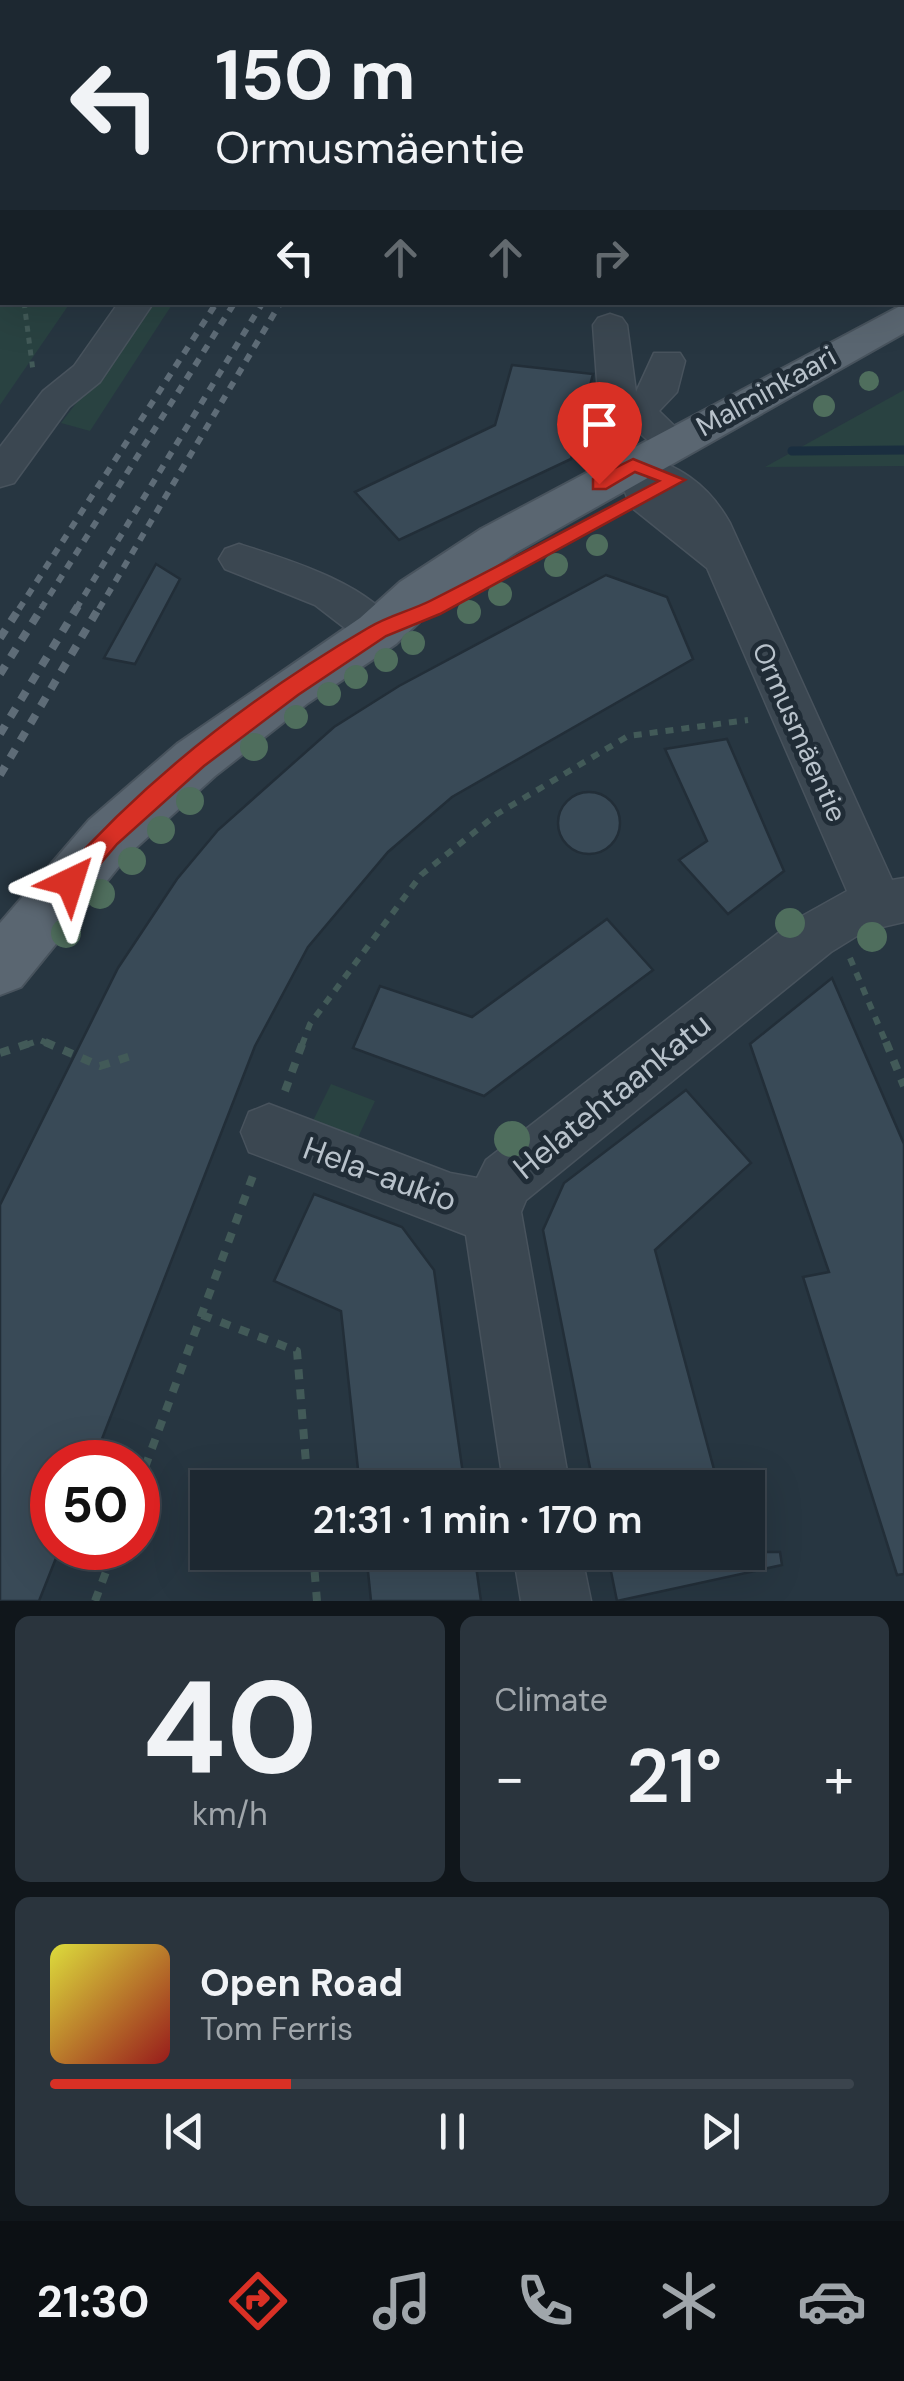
<!DOCTYPE html>
<meta charset="utf-8">
<style>
:root{--surface:#1d2831;--page:#2a343d;--text:#f1f3f6;--muted:#a0a6ab;--line:#3b444d;--accent:#d93025}
body{margin:0;font-family:"DM Sans",sans-serif;background:var(--page);color:var(--text);height:100vh;display:flex;flex-direction:column;font-size:38px;white-space:nowrap}
*{box-sizing:border-box;margin:0}
p{font-size:32px;color:var(--muted)}
.icon{flex:none;width:55px;height:55px;fill:none;stroke:currentColor;stroke-width:2;stroke-linecap:round;stroke-linejoin:round}
.map{position:relative;height:1601px;overflow:hidden}
.details{display:flex;flex-direction:column;gap:15px;padding:15px;background:#10161b;flex:1}
.details>*{flex:none}
.guide{position:absolute;left:0px;top:0px;width:905px;height:305px;box-shadow:0 10px 40px #0002,0 0 0 2px var(--line);background:#1d2831;color:var(--text);overflow:hidden}
.speed{position:absolute;left:30px;top:1440px;display:flex;gap:20px;font-size:50px;font-weight:700;text-align:center}
.speed>*{display:grid;place-content:center;width:130px;height:130px;border-radius:50%;background:var(--surface);box-shadow:0 10px 40px #0002,0 0 0 2px var(--line);line-height:1}
.speed .limit{border:15px solid #d22;background:#fff;color:#111}
.pin{position:absolute;display:grid;place-items:center;width:85px;height:85px;color:#fff;margin:-102px -42px;border-radius:50% 50% 50% 0;rotate:-45deg;box-shadow:0 0 10px #0007}
.pin .icon{rotate:45deg}
.me{position:absolute;width:110px;margin:-55px;rotate:41deg;stroke-linejoin:round;filter:drop-shadow(0 0 8px #0008)}
.turn{display:flex;align-items:center;gap:35px;height:210px;padding:0 50px;font-size:45px}
.turn .icon{width:130px;height:130px;stroke-width:2.5}
.turn b{display:block;font-size:70px;line-height:85px}
.lanes{display:flex;align-items:center;height:95px;padding:0 50px;background:#0003;justify-content:center;gap:50px;direction:ltr}
.lanes .off{opacity:.35}
.big{font-size:75px;font-weight:600;line-height:1.1}
.details .widget{flex:1;display:flex;flex-direction:column;justify-content:center;gap:15px;min-width:0;padding:0 35px;border-radius:15px;background:var(--page)}
.details .dial{align-items:center;gap:0}
.dial b{font-size:130px;line-height:1}
.song{display:flex;align-items:center;gap:30px}
.cover{width:120px;height:120px;border-radius:15px;background:linear-gradient(135deg,hsl(60 70% 55%),hsl(0 70% 35%))}
.played{height:10px;border-radius:5px;background:linear-gradient(90deg,var(--accent) 30%,var(--line) 30%)}
.keys{display:flex;justify-content:space-around;direction:ltr}
.heat{display:flex;justify-content:space-between;align-items:center;font-size:55px;direction:ltr}
.details .tiles{flex:1;display:grid;gap:15px;grid-template-columns:1fr 1fr}
.widget:last-child{grid-column:span 2}
.trip{position:absolute;left:190px;top:1470px;width:575px;height:100px;border-radius:0px;background:var(--surface);box-shadow:0 10px 40px #0002,0 0 0 2px var(--line);font-weight:600;line-height:100px;text-align:center}
.dock{display:flex;height:160px;justify-content:space-around;align-items:center;background:#0c1014;color:var(--muted)}
.dock .icon{width:70px;height:70px}
.dock .active{color:var(--accent)}
.dock b{font-size:45px;color:var(--text)}
.map>svg:first-child{display:block}
.green{fill:#294241}
.lines{fill:none;stroke-linecap:round;stroke-linejoin:round}
.stream{stroke:#1a2e3f;stroke-width:9}
.building{fill:#394a57;stroke:#222e38;stroke-width:2.5}
.minor-casing{stroke:#48535d;stroke-width:3}
.major-casing{stroke:#48535d;stroke-width:4}
.path-far2{stroke:#425a58;stroke-width:5;stroke-dasharray:6 6;stroke-linecap:butt}
.path-far1{stroke:#425a58;stroke-width:6;stroke-dasharray:8 8;stroke-linecap:butt}
.path{stroke:#425a58;stroke-width:8;stroke-dasharray:10 10;stroke-linecap:butt}
.minor{fill:#3b4751;fill-rule:evenodd}
.major{fill:#5a6671;fill-rule:evenodd}
.rail-far1{stroke:#5e6c77;stroke-width:6;stroke-dasharray:8 8;stroke-linecap:butt}
.rail{stroke:#5e6c77;stroke-width:8;stroke-dasharray:10 10;stroke-linecap:butt}
.tree{fill:#4f6e5d}
.route{fill:#d93025;stroke:#8d1f18;stroke-width:2.5}
.labels{text-anchor:middle;stroke-width:10;stroke-linejoin:round;paint-order:stroke}
.street-label{font-size:28px;fill:#b8c2cb;stroke:#202c36}
.near-street-label{font-size:32px;fill:#b8c2cb;stroke:#202c36}
</style>
<div class="map">
<svg width="904" height="1601" viewBox="0 0 904 1601">
<rect width="100%" height="100%" fill="#273641"/>
<g class="green">
<polygon points="0,228 2,302 70,303 0,405"/>
<polygon points="153,303 173,303 90,431 61,423"/>
<polygon points="904,390 904,466 765,467"/>
<polygon points="331,1084 375,1101 354,1146 310,1127"/>
</g>
<g class="lines">
<polyline class="stream" points="792,451 904,450"/>
</g>
<g class="building">
<polygon points="512,365 593,374 571,459 399,540 355,492 495,425"/>
<polygon points="156,564 180,579 135,664 104,658"/>
<polygon points="606,575 667,597 693,659 452,797 388,852 308,947 255,1046 93,1462 52,1462 52,1548 60,1548 39,1601 0,1601 0,1205 118,968 177,879 218,830 334,727 399,686"/>
<polygon points="727,739 784,871 728,914 679,860 707,841 665,749"/>
<circle cx="589" cy="823" r="31"/>
<polygon points="607,919 653,970 484,1096 353,1048 380,986 472,1017"/>
<polygon points="832,978 904,1144 904,1574 897,1575 803,1277 829,1272 750,1044"/>
<polygon points="686,1090 751,1163 655,1250 719,1488 594,1488 543,1230 564,1183"/>
<polygon points="314,1194 402,1227 434,1270 465,1488 360,1488 341,1311 274,1281"/>
<polygon points="366,1552 474,1552 481,1601 371,1601"/>
<polygon points="607,1552 780,1552 782,1565 617,1601"/>
</g>
<g class="lines">
<defs>
<g id="minor">
<polygon points="209,0 235,0 236,2 210,2"/>
<rect x="0" y="29" width="2" height="16"/>
<rect x="902" y="269" width="2" height="21"/>
<polygon points="119,302 154,302 100,382 69,407 14,483 0,487 0,447 43,391 74,366"/>
<polygon points="610,314 622,318 627,325 636,392 654,353 680,353 685,361 677,392 659,411 692,443 686,452 673,456 660,452 598,394 593,325 598,318"/>
<path d="M633 452C678 465 707 482 730 523L892 880 904 878V922L865 931 831 952 526 1200 521 1212 570 1488H504L466 1235 249 1152 241 1132 249 1112 269 1104 450 1173 477 1178 486 1160 795 920 847 891 707 568 631 507 614 465 619 456Z"/>
<path d="M239 544C287 559 374 585 399 631L393 642 378 647 363 642 315 605 225 569 219 559 225 549Z"/>
<polygon points="513,1552 581,1552 591,1601 521,1601"/>
</g>
<polygon id="major" points="904,304 904,333 515,553 434,608 396,644 308,703 215,776 129,854 21,987 0,995 0,923 89,820 177,744 360,618 400,582 481,529"/>
</defs>
<use href="#minor" class="minor-casing"/>
<use href="#major" class="major-casing"/>
<polyline class="path-far2" points="24,302 33,371"/>
<g class="path-far1">
<polyline points="850,958 887,1045"/>
<polyline points="26,1045 40,1040 51,1045"/>
<polyline points="302,1045 310,1024 421,875 497,814 628,736 748,720"/>
</g>
<g class="path">
<polyline points="45,1042 100,1066 131,1056"/>
<polyline points="886,1042 904,1086"/>
<polyline points="0,1053 33,1042"/>
<polyline points="285,1091 303,1042"/>
<polyline points="202,1315 297,1351 308,1488"/>
<polyline points="138,1486 254,1173"/>
<polyline points="313,1552 317,1601"/>
<polyline points="95,1601 115,1548"/>
</g>
<use href="#minor" class="minor"/>
<use href="#major" class="major"/>
<g class="rail-far1">
<polyline points="19,609 217,302"/>
<polyline points="41,609 235,302"/>
<polyline points="76,609 263,302"/>
<polyline points="99,609 281,302"/>
</g>
<g class="rail">
<polyline points="0,638 21,606"/>
<polyline points="0,674 43,606"/>
<polyline points="0,734 78,606"/>
<polyline points="0,775 100,606"/>
</g>
</g>
<g class="tree">
<circle cx="869" cy="381" r="10"/>
<circle cx="824" cy="406" r="11"/>
<circle cx="597" cy="545" r="11"/>
<circle cx="556" cy="565" r="12"/>
<circle cx="500" cy="594" r="12"/>
<circle cx="469" cy="612" r="12"/>
<circle cx="413" cy="643" r="12"/>
<circle cx="386" cy="660" r="12"/>
<circle cx="356" cy="677" r="12"/>
<circle cx="329" cy="694" r="12"/>
<circle cx="296" cy="717" r="12"/>
<circle cx="254" cy="747" r="14"/>
<circle cx="190" cy="801" r="14"/>
<circle cx="161" cy="830" r="14"/>
<circle cx="132" cy="861" r="14"/>
<circle cx="100" cy="894" r="15"/>
<circle cx="790" cy="923" r="15"/>
<circle cx="66" cy="933" r="15"/>
<circle cx="872" cy="937" r="15"/>
<circle cx="512" cy="1139" r="18"/>
</g>
<path class="route" d="M633 459 685 480 440 614 386 636 298 695 204 766 117 844 78 890H61V875C148 777 255 694 368 628 387 616 410 611 430 601 507 562 583 521 659 481L635 472 606 489H593V479Z"/>
<g class="labels">
<g class="street-label">
<text transform="translate(766 391) rotate(-29)" y="10">Malminkaari</text>
<text transform="translate(800 732) rotate(66)" y="10">Ormusmäentie</text>
</g>
<g class="near-street-label">
<text transform="translate(612 1096) rotate(-39)" y="11">Helatehtaankatu</text>
<text transform="translate(380 1174) rotate(20)" y="11">Hela-aukio</text>
</g>
</g>
</svg>
<div class="speed"><div class="limit">50</div></div>
<div class="pin" style="left:599px;top:484px;background:#d93025"><svg class="icon" aria-label="arrive" viewBox="0 0 24 24"><path d="M6 21V4h12l-3 4 3 4H6"/></svg></div>
<svg class="me" style="left:70px;top:882px" viewBox="-20 -20 40 40"><path d="M0-17L14 15 0 8-14 15z" fill="#d93025" stroke="#fff" stroke-width="4"/></svg>
<div class="trip">21:31 · 1 min · 170 m</div>
<div class="guide">
<div class="turn"><svg class="icon" aria-label="left" viewBox="0 0 24 24"><path d="M17 20v-9H6M10 6l-5 5 5 5"/></svg><div><b>150 m</b>Ormusmäentie</div></div>
<div class="lanes"><svg class="icon" aria-label="left" viewBox="0 0 24 24"><path d="M17 20v-9H6M10 6l-5 5 5 5"/></svg><svg class="icon off" aria-label="ahead" viewBox="0 0 24 24"><path d="M12 20V5M6 11l6-6 6 6"/></svg><svg class="icon off" aria-label="ahead" viewBox="0 0 24 24"><path d="M12 20V5M6 11l6-6 6 6"/></svg><svg class="icon off" aria-label="right" viewBox="0 0 24 24"><path d="M7 20v-9h11M14 6l5 5-5 5"/></svg></div>
</div>
</div>
<section class="details">
<div class="tiles">
<div class="widget dial"><b>40</b><p>km/h</p></div>
<div class="widget"><p>Climate</p>
<div class="heat"><a>−</a><b class="big">21°</b><a>+</a></div>
</div>
<div class="widget">
<div class="song"><i class="cover"></i><div><b>Open Road</b><p>Tom Ferris</p></div></div>
<div class="played"></div>
<div class="keys"><svg class="icon" aria-label="previous" viewBox="0 0 24 24"><path d="M18 5L8 12l10 7zM5 5v14"/></svg><svg class="icon" aria-label="pause" viewBox="0 0 24 24"><path d="M8 5v14M16 5v14"/></svg><svg class="icon" aria-label="next" viewBox="0 0 24 24"><path d="M6 5l10 7-10 7zM19 5v14"/></svg></div>
</div>
</div>
</section>
<nav class="dock">
<b>21:30</b>
<svg class="icon active" aria-label="directions" viewBox="0 0 24 24"><path d="M12 3l9 9-9 9-9-9zM9 14v-3h6M13 9l2 2-2 2"/></svg>
<svg class="icon" aria-label="music" viewBox="0 0 24 24"><path d="M9 18V5l10-2v13"/><circle cx="6" cy="18" r="3"/><circle cx="16" cy="16" r="3"/></svg>
<svg class="icon" aria-label="phone" viewBox="0 0 24 24"><path d="M5 4h4l2 5-3 2q2 4 5 5l2-3 5 2v4C11 20 4 13 5 4z"/></svg>
<svg class="icon" aria-label="climate" viewBox="0 0 24 24"><path d="M12 3v18M4 7l16 10M4 17L20 7"/></svg>
<svg class="icon" aria-label="car" viewBox="0 0 24 24"><path d="M5 17H2v-5l4-1 3-4h7l3 4 3 1v5h-3M9 17h6M6 11h13"/><circle cx="7" cy="17" r="2"/><circle cx="17" cy="17" r="2"/></svg>
</nav>
